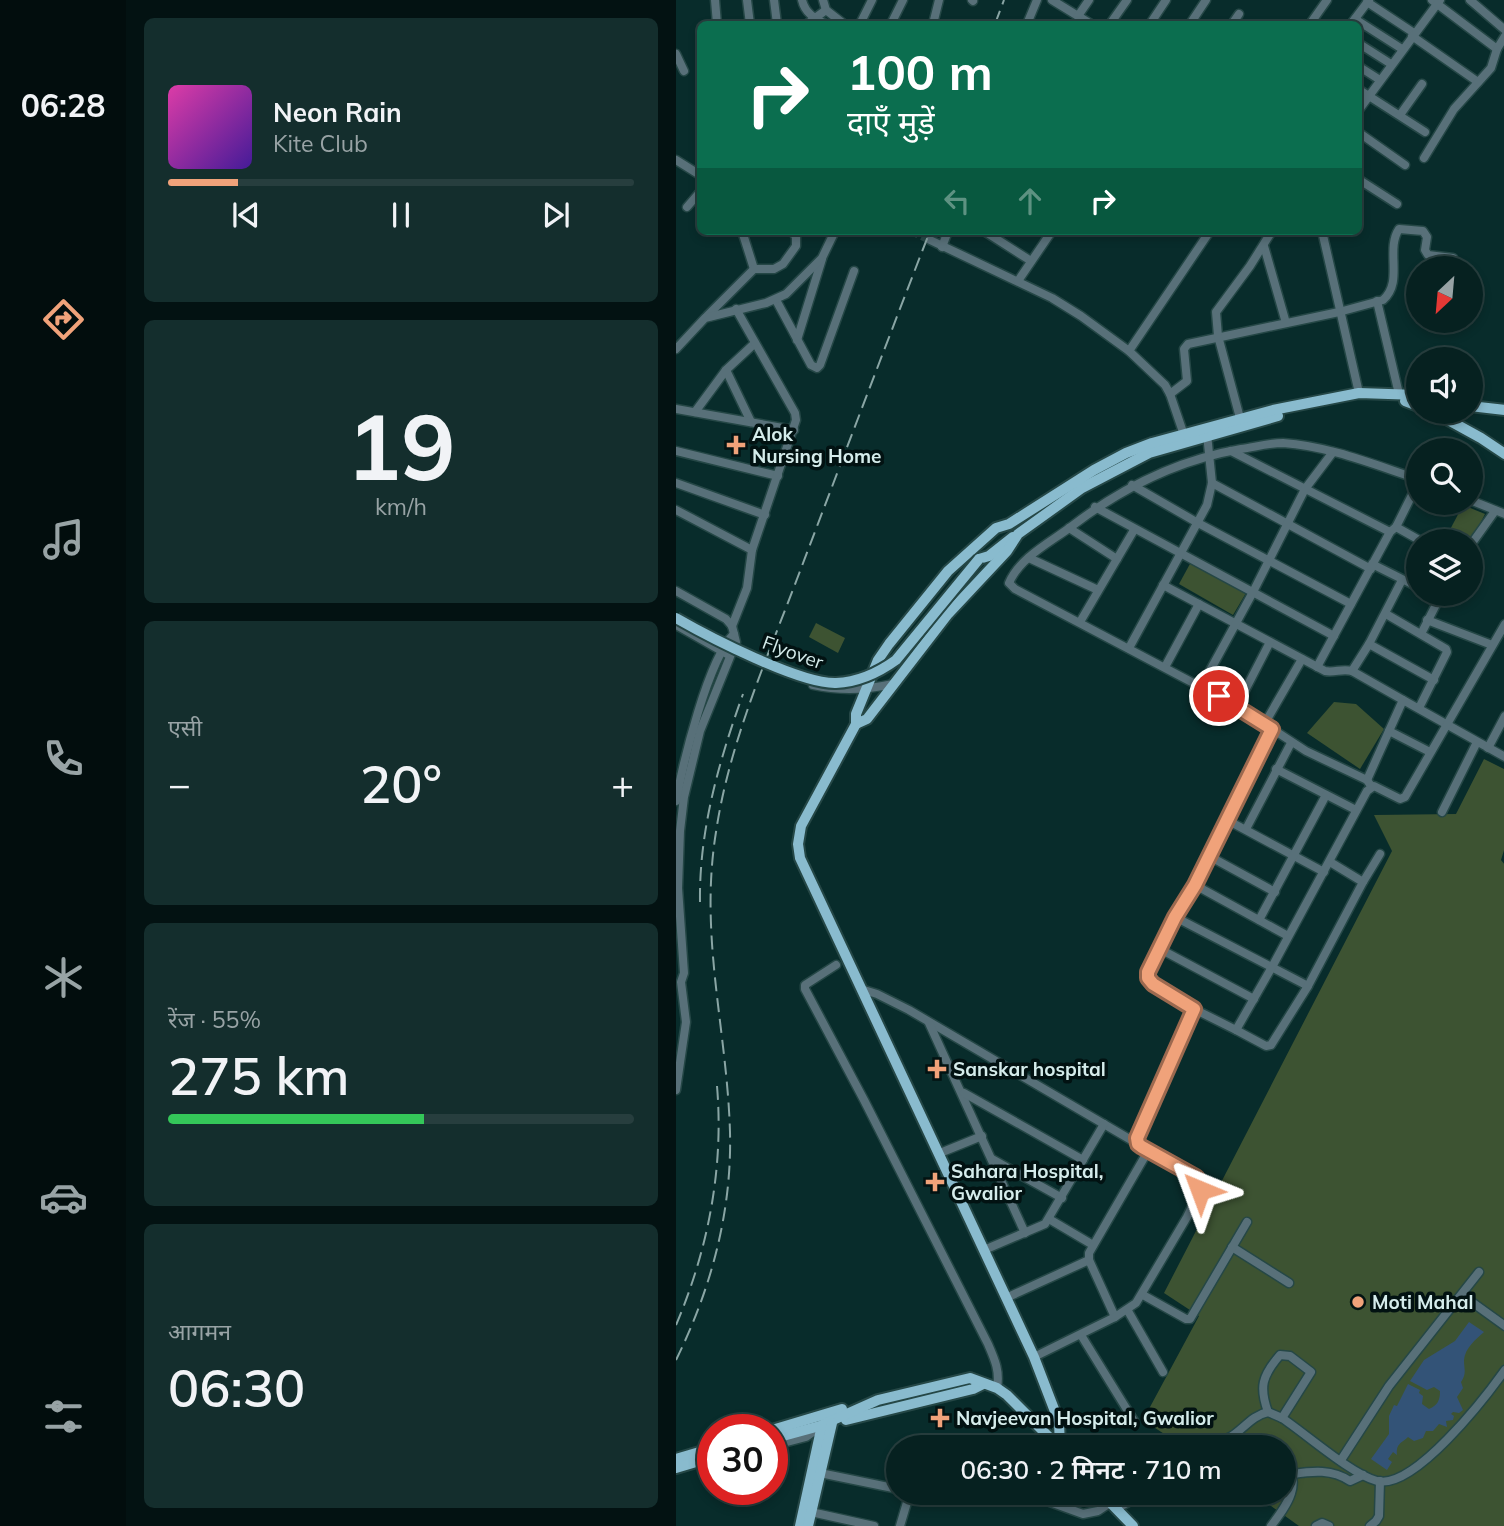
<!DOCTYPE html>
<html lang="hi">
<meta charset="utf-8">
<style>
:root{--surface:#062120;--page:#142e2d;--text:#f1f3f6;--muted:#98a3a5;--line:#273e3e;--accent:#f0a27a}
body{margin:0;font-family:Mulish,"Noto Sans Devanagari",sans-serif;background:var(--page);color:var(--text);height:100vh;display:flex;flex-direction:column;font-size:26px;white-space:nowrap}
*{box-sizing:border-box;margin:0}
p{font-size:23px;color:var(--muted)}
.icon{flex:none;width:38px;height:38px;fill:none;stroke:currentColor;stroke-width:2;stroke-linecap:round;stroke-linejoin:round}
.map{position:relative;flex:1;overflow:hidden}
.panel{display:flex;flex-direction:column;gap:18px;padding:18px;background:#031212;width:550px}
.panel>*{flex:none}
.top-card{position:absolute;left:21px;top:21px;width:665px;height:214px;border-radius:10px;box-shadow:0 4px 10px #0003,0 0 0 2px var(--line);background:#0b6e4f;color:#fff;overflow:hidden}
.needle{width:46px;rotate:206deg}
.controls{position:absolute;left:730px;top:256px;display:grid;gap:14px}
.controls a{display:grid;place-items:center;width:77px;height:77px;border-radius:50%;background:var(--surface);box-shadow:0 4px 10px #0003,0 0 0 2px var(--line);font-size:35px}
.speed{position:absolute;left:21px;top:1414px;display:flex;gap:14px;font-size:35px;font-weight:700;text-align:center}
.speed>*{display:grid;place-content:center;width:91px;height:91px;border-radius:50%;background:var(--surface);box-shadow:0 4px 10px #0003,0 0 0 2px var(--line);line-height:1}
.speed .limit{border:10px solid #d22;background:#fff;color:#111}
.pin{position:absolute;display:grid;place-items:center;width:60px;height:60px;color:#fff;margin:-30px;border:4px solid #fff;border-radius:50%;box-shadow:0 2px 7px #0007}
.me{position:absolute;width:77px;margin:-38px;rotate:316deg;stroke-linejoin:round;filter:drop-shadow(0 0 5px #0008)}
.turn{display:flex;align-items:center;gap:24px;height:147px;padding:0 35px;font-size:32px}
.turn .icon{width:91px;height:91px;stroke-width:2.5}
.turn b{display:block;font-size:49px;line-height:60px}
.lanes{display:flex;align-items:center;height:66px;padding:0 35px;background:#0003;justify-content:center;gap:35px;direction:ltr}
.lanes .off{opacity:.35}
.big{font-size:52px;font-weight:600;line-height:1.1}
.panel .tile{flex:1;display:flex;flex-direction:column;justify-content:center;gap:10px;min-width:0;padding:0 24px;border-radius:10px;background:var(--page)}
.panel .dial{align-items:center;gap:0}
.dial b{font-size:91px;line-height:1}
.song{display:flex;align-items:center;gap:21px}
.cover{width:84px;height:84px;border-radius:10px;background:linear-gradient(135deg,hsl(320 70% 55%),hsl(260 70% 35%))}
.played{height:7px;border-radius:4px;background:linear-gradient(90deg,var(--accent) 15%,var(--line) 15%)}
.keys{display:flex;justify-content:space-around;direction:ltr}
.heat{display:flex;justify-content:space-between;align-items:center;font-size:38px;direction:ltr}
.charge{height:10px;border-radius:5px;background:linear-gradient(90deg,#34c759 55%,var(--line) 0)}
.trip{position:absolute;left:210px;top:1435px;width:410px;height:70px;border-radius:35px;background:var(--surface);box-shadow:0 4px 10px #0003,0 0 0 2px var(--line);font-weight:600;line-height:70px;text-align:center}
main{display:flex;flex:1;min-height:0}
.menu{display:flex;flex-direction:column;width:126px;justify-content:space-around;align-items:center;background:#020d0d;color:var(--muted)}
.menu .icon{width:49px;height:49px}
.menu .on{color:var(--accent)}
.menu b{font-size:32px;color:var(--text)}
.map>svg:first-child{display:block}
.green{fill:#3d5332}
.water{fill:#335377}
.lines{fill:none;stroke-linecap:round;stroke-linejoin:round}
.minor-tunnel{stroke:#274948;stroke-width:8;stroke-dasharray:8 4;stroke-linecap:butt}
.minor-casing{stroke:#254746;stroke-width:11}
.major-casing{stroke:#254746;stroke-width:14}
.minor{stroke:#587079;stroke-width:8}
.major{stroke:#89bbce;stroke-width:10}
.rail{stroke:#8aa6a5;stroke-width:2;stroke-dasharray:14 7;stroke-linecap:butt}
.major-bridge-casing{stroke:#254746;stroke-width:14;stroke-linecap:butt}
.major-bridge{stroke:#89bbce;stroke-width:10}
.route-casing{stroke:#9c694f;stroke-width:18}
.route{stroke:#f0a27a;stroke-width:12}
.poi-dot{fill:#f0a27a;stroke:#021212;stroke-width:2.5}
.labels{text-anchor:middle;stroke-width:7;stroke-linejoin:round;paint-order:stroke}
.poi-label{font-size:19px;font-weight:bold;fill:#d5eceb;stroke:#021212;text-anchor:start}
.street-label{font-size:19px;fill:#d5eceb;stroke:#021212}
</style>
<main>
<nav class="menu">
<b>06:28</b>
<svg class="icon on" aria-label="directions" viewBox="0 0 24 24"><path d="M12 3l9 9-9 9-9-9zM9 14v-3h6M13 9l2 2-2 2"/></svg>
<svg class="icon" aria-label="music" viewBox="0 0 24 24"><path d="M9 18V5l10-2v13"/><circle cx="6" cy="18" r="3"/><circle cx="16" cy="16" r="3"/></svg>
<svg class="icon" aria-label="phone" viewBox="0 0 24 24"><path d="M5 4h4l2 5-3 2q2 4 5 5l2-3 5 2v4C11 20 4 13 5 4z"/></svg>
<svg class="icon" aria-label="climate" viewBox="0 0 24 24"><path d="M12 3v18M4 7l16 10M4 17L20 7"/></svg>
<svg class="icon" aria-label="car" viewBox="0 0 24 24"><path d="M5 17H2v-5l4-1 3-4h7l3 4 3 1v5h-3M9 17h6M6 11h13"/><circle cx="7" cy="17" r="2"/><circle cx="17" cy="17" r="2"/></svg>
<svg class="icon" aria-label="filters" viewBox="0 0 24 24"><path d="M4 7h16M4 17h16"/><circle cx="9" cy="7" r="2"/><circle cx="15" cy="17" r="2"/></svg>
</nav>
<section class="panel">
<div class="tile">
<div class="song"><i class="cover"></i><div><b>Neon Rain</b><p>Kite Club</p></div></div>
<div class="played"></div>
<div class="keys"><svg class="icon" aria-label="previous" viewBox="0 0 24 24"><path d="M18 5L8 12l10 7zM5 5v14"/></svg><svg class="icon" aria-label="pause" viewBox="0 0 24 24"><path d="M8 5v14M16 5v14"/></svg><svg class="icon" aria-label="next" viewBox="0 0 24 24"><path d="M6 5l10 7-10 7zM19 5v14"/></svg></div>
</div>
<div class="tile dial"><b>19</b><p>km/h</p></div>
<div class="tile"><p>एसी</p>
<div class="heat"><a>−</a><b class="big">20°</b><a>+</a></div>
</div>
<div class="tile"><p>रेंज · 55%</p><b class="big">275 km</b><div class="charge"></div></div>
<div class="tile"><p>आगमन</p><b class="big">06:30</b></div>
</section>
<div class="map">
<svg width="829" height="1526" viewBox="0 0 829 1526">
<rect width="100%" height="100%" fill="#082c2b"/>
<g class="green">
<polygon points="787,505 809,514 795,542 768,541"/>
<polygon points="515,562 570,593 557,615 503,584"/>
<polygon points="140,623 169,638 162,653 133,637"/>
<polygon points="658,702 680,704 708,729 684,769 631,733"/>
<polygon points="808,759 828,769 829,847 825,860 829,865 828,1526 623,1526 577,1493 607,1493 607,1447 508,1447 467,1420 523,1316 488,1293 716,851 698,815 780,814"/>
</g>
<path class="water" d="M793 1322 808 1332C800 1339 789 1348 788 1360 788 1370 791 1373 785 1382L787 1388 781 1397 787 1410 783 1413 777 1412 775 1414 778 1416 777 1420 770 1421 771 1427 763 1424 757 1431H750L747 1438 738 1441 732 1437C725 1444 720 1443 721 1455L717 1452 712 1459 716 1462 711 1470 695 1459 713 1434V1416L718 1405 721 1406 732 1384 744 1390 743 1393 747 1396 746 1404 753 1409C762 1405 764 1400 764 1391L758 1387 751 1390 734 1381 748 1360 779 1341Z"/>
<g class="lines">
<polyline class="minor-tunnel" points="235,231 254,240"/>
<defs>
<g id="minor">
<polyline points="39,0 41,24"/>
<polyline points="71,0 74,24"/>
<polyline points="98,0 101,24"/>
<path d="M126 0C129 13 139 19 150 24"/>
<polyline points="147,0 150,10 168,24"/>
<polyline points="296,0 297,1"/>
<polyline points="376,0 415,24"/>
<polyline points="756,0 821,49"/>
<polyline points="794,0 829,30"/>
<polyline points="691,2 738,33"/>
<polyline points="402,16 413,0"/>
<polyline points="679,19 726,49"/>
<polyline points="131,24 150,10"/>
<polyline points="184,24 196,0"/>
<polyline points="215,24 227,0"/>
<polyline points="257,24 263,0"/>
<polyline points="351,24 361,0"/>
<polyline points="434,24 451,0"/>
<polyline points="474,24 490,0"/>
<polyline points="514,24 530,0"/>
<polyline points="556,24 563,14"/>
<polyline points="634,24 651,0"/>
<polyline points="675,24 693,0"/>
<polyline points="736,36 802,82"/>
<polyline points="682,43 715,64"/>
<polyline points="0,54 8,71"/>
<polyline points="682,66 704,80"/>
<polyline points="682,89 749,132"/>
<polyline points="682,111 764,0"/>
<polyline points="724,115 746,84"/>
<polyline points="682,132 729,165"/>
<polyline points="748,158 778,109 815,68 821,49 829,36"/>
<polyline points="0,160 24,175"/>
<polyline points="682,179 721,204"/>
<polyline points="11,207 24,192"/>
<polyline points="66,231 78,269"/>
<polyline points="308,231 355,261"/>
<polyline points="646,231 683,393"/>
<polyline points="254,240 376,298 405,316 453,351 489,385 494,394 509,438"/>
<polyline points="588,246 610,323"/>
<polyline points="266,247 272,231"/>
<polyline points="342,281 376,231"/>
<polyline points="100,300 135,365 141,368 144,365 178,271"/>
<polyline points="701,301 723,394"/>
<polyline points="31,316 78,269 98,269 107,264 120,246 120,237 116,231"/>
<polyline points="121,340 146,259"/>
<polyline points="0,349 29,318 90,303 110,294 146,258 159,231"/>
<polyline points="453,351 534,231"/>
<polyline points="50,370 75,422"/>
<path d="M494 394 511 381 508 349 512 344 663 312 707 300C728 282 709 250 723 229L747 231 751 237 749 250 752 255 777 258"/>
<polyline points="0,409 118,430"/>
<polyline points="19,412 50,370 79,343"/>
<polyline points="564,418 542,336 540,312 574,266 596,231"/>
<polyline points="0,451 102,476"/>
<polyline points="555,451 714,532"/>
<polyline points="0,483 89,515"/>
<polyline points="536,483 695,569"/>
<polyline points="456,485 522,523 675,604"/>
<polyline points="794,500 829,514"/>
<polyline points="419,507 658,636"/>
<polyline points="0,510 76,550"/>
<polyline points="720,527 745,541"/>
<polyline points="393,528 441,559"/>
<polyline points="794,546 819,511"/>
<polyline points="353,558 422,590"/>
<polyline points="696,564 742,587"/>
<path d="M487 585 649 671C659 673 666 668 676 671L727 700"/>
<polyline points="0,591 50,619 56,626 60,642 24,731 8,797 4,831 2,888 8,973 5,982 10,1022 0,1090"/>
<polyline points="710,614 770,649 771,652 743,708"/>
<polyline points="751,620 816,645"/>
<polyline points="404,622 458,530"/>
<polyline points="0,625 51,654"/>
<polyline points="56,626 71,588 76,550 120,420 119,413 60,309"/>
<polyline points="745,634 766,593"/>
<polyline points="693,644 758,680"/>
<polyline points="453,648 531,505 536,483 531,434"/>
<polyline points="489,667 523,604"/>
<polyline points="641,667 714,532 720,527 742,483"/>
<polyline points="676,671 693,644 726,580"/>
<path d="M137 685C164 691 190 690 217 684"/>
<polyline points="525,687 577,592 629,489 657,452"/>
<polyline points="561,706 594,642"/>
<polyline points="589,723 626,659"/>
<polyline points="713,731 727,700 829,757"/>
<polyline points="812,748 829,716"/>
<polyline points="600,769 680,810"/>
<polyline points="691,780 713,731 754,752"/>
<path d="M695 786 691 780 630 751 561 706 339 589 333 583C344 557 375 542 396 526 447 487 501 460 565 449 579 447 593 443 607 443 653 446 699 465 742 479"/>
<path d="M0 801C7 763 32 659 58 634"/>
<polyline points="766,812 801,742"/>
<polyline points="551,820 648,872"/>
<polyline points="570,829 615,743"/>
<polyline points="533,856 599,892"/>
<polyline points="687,882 704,854"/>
<polyline points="519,885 612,936"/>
<polyline points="499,917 632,986"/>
<polyline points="583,920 650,795"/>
<polyline points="484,949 578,999"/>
<path d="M160 965 129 985V989L188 1100 312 1344C319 1360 324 1371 321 1388"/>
<polyline points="188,990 201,994 233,1010 462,1144"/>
<polyline points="518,1009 477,984 472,978 472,972 499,917 519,885 596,728"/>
<polyline points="253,1023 349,1233"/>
<polyline points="560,1030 590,1046 595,1045 632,986 687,882 654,862"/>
<polyline points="288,1093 407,1160"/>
<polyline points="264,1153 306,1136"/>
<polyline points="316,1159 386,1198"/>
<polyline points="373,1219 417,1245"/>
<polyline points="556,1247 613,1283"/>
<polyline points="308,1250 369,1224 428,1124"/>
<polyline points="467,1295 510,1319 514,1319 571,1222"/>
<polyline points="786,1295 829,1326"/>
<polyline points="330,1298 413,1260"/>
<polyline points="452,1311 487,1372"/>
<polyline points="439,1317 413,1260 413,1253 472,1151"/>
<polyline points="405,1335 458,1421"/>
<polyline points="358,1357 439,1317 460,1303 511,1217 524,1190 525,1184 520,1177 466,1148 462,1144 461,1138 515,1016 518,1009 560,1030 596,967 691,791 698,786 724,799 729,797 829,624"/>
<path d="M592 1412C583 1387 586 1376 604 1355L614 1356 635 1372 606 1418"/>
<polyline points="552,1438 587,1447"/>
<polyline points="96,1446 130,1437 144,1427"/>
<path d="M513 1447C525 1442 539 1444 551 1439 567 1431 574 1416 592 1412L606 1418C630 1434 675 1474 701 1481 738 1490 809 1398 829 1370"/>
<polyline points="665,1460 713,1386 803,1272"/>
<polyline points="144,1473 222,1489"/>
<path d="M617 1474C637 1471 656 1469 674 1481L687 1475"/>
<polyline points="349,1493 407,1514 422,1511 434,1503"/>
<polyline points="440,1509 469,1493"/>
<polyline points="135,1512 198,1526"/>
<polyline points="224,1526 232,1499 230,1493"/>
<path d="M595 1526C611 1505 628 1483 607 1459"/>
<polyline points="640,1526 646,1523 653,1526"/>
<polyline points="694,1526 700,1521 703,1516 704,1481"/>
</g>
<g id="major">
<polyline points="729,401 742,406"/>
<polyline points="794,406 829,410"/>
<polyline points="756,411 805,438 829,454"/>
<polyline points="303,559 313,556 337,537"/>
<polyline points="180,724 191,719 272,614 331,551 342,534 406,488 473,453 602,416"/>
<polyline points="170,1420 297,1389 307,1384"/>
<polyline points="96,1430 166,1409"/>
<polyline points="96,1439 151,1424"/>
<polyline points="384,1447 383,1422 358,1357 124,858 122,844 125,826 180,724 180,714 202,660 213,644 272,571 320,528 333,524 418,470 450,453 476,443 597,410 683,393 742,395"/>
<polyline points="0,1459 37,1448"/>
<polyline points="0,1468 37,1457"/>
<polyline points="425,1493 457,1526"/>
<polyline points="124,1526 146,1425 202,1400 294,1378 321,1388 331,1395 383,1447"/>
<polyline points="132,1526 156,1423"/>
</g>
</defs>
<use href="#minor" class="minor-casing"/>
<use href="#major" class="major-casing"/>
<use href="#minor" class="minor"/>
<use href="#major" class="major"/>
<g class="rail">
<polyline points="319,24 328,0"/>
<path d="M24 902C23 830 43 761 67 694"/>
<path d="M0 1325C32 1250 48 1168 41 1086"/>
<path d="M0 1360C35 1289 56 1212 54 1132 51 1029 23 937 40 832 53 744 90 661 121 579 165 463 209 347 254 231"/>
</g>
<defs>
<path id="major-bridge" d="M0 618C33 637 124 684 160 683 183 682 202 673 220 660L303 559"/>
</defs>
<use href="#major-bridge" class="major-bridge-casing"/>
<use href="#major-bridge" class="major-bridge"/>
</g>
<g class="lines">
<defs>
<polyline id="route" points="524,1190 525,1184 520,1177 466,1147 462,1144 461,1138 518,1009 477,984 472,978 472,972 499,917 519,885 596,729 543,696"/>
</defs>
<use href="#route" class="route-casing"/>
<use href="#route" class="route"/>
</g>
<g class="poi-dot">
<path d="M56.5 434.5h7v7h7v7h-7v7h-7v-7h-7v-7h7z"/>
<path d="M257.5 1058.5h7v7h7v7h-7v7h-7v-7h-7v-7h7z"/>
<path d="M255.5 1171.5h7v7h7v7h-7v7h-7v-7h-7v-7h7z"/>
<circle cx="682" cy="1302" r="7"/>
<path d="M260.5 1407.5h7v7h7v7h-7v7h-7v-7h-7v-7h7z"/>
</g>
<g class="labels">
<g class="poi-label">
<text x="76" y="441">Alok<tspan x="76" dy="22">Nursing Home</tspan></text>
<text x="277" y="1076">Sanskar hospital</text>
<text x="275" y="1178">Sahara Hospital,<tspan x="275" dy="22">Gwalior</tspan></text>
<text x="696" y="1309">Moti Mahal</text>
<text x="280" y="1425">Navjeevan Hospital, Gwalior</text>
</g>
<g class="street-label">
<text transform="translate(117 652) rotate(20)" y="7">Flyover</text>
</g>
</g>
</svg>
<div class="controls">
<a><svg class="needle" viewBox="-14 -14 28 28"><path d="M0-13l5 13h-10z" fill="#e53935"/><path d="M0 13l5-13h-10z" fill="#98a3a5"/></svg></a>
<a><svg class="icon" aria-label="sound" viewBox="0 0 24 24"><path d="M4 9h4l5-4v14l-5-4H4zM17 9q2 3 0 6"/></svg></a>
<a><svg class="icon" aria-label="search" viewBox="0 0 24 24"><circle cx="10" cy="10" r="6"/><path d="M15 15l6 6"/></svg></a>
<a><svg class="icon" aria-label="layers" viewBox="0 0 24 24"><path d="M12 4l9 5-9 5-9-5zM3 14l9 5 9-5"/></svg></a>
</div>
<div class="speed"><div class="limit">30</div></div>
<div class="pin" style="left:543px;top:696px;background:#d93025"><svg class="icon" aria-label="arrive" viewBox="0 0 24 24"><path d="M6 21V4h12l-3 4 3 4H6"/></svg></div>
<svg class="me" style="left:524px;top:1190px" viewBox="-20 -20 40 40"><path d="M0-17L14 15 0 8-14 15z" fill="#f0a27a" stroke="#fff" stroke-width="4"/></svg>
<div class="trip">06:30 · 2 मिनट · 710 m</div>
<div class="top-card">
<div class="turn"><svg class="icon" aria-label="right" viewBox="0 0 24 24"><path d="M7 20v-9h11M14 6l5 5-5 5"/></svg><div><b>100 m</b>दाएँ मुड़ें</div></div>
<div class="lanes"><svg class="icon off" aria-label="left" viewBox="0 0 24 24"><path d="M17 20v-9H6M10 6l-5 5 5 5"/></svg><svg class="icon off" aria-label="ahead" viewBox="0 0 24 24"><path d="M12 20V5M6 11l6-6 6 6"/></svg><svg class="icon" aria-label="right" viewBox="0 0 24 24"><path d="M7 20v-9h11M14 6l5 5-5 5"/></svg></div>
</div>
</div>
</main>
